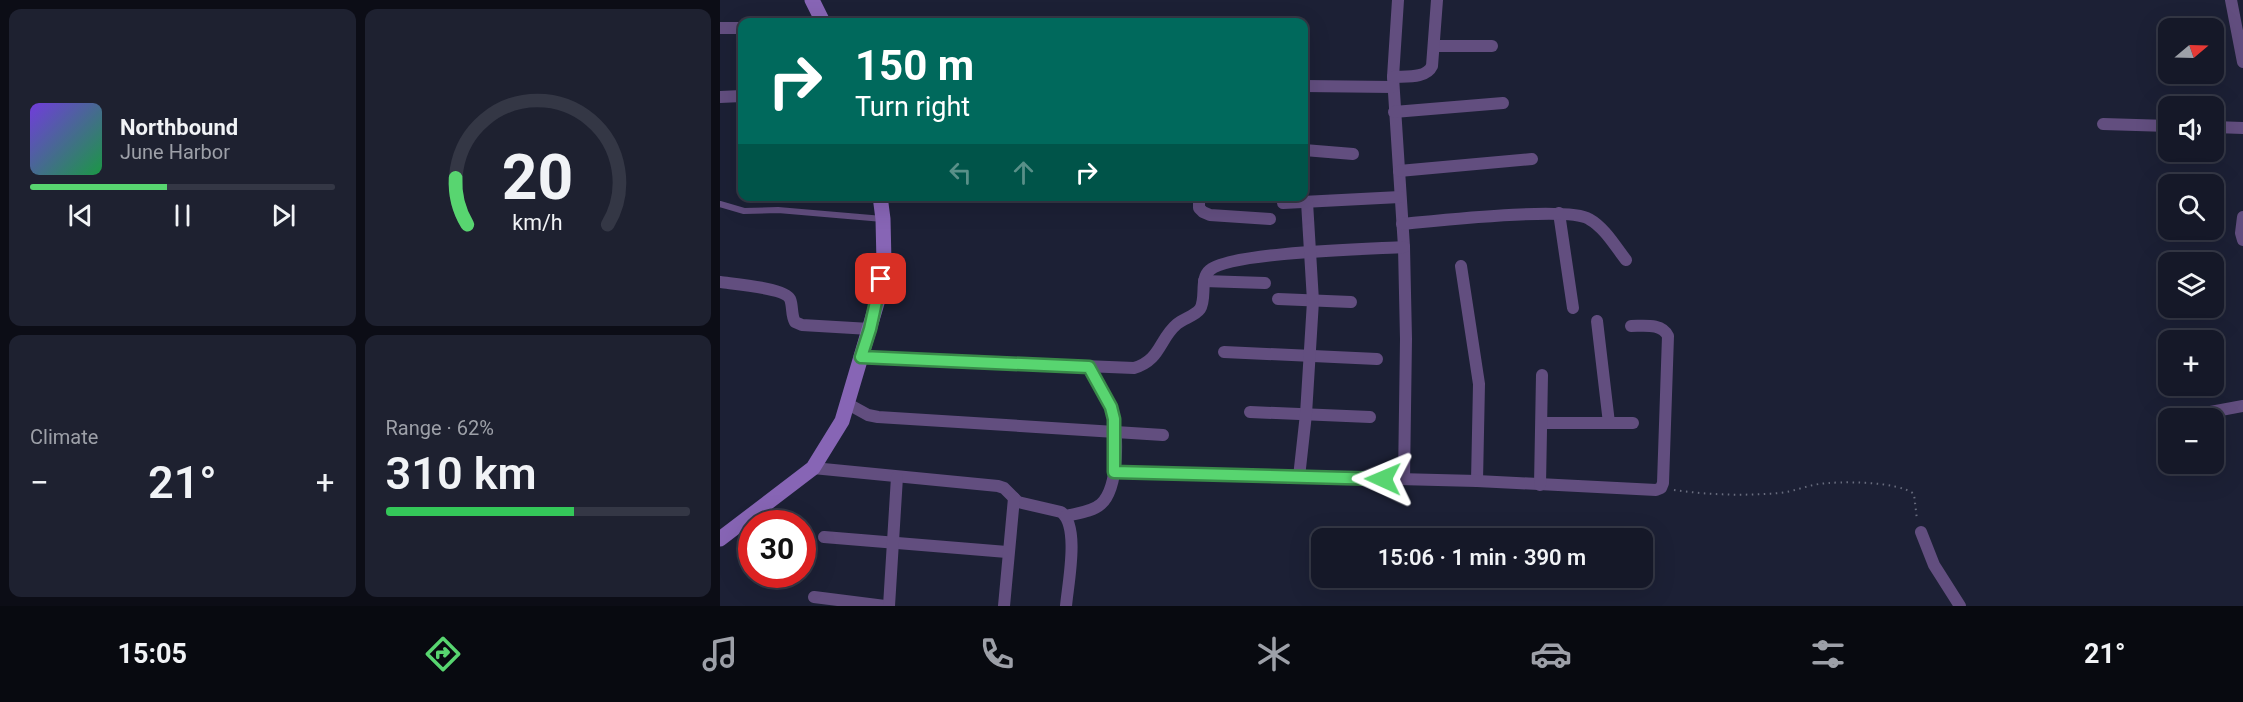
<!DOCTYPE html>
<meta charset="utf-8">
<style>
:root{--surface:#151828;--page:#1e2130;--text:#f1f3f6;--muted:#9da0a8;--line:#343745;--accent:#58d570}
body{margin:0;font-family:Roboto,sans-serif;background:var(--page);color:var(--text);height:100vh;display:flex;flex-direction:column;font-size:22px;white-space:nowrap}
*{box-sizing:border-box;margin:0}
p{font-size:20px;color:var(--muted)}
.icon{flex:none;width:33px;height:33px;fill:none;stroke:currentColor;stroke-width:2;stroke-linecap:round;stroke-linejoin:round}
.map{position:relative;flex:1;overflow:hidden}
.details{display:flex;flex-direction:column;gap:9px;padding:9px;background:#0c0d16;width:720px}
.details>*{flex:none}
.top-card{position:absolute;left:18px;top:18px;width:570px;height:183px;border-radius:12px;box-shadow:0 6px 24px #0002,0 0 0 2px var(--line);background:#00695c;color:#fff;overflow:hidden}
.needle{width:39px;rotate:71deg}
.buttons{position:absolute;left:1438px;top:18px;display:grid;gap:12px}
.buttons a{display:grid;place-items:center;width:66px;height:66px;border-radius:12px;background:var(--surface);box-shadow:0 6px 24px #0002,0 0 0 2px var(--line);font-size:30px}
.speed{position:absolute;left:18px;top:510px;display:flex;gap:12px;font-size:30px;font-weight:700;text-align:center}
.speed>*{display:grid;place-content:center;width:78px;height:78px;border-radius:50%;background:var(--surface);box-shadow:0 6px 24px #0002,0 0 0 2px var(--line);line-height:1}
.speed .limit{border:9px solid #d22;background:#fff;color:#111}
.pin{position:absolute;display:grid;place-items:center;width:51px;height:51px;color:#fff;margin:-26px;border-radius:12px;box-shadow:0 3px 9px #0006}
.me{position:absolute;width:66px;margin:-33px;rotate:271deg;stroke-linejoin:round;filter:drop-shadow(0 0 4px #0008)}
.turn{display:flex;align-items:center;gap:21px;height:126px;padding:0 18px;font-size:27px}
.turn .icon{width:78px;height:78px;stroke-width:2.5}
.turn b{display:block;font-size:42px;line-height:51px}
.lanes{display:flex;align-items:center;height:57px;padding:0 18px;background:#0003;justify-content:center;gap:30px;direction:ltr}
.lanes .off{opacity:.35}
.big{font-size:45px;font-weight:600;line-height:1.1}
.details .tile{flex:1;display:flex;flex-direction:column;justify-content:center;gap:9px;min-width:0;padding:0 21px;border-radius:12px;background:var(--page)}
.details .dial{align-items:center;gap:0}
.dial svg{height:156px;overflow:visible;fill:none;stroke:var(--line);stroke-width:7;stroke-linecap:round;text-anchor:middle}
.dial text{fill:var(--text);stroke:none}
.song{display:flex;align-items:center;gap:18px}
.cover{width:72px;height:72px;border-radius:9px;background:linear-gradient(135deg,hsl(260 70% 55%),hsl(140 70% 35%))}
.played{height:6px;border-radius:3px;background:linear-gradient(90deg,var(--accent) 45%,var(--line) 45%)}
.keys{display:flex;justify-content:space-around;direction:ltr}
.heat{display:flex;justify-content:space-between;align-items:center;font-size:33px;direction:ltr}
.charge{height:9px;border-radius:4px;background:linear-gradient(90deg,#34c759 62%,var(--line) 0)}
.details .tiles{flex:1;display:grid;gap:9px;grid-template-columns:repeat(2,1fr)}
.trip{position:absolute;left:591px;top:528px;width:342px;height:60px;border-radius:12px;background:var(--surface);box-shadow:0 6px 24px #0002,0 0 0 2px var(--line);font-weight:600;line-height:60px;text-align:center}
.tabs{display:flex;height:96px;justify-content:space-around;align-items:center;background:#080a10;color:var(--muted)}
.tabs .icon{width:42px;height:42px}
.tabs .current{color:var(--accent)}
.tabs b{font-size:27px;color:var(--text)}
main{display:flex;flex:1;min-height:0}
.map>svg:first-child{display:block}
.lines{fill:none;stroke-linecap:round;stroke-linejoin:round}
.path{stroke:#686c7e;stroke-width:2;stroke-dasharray:1.5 4.5;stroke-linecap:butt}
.lane{stroke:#624e7f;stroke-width:6}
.street{stroke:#624e7f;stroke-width:12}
.secondary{stroke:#8765b5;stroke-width:15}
.route-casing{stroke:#398a49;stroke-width:15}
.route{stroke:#58d570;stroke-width:10}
</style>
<main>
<section class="details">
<div class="tiles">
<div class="tile">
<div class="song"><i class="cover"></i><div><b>Northbound</b><p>June Harbor</p></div></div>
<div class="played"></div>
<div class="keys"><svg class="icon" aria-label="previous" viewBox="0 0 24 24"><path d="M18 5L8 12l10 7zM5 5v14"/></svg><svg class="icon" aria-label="pause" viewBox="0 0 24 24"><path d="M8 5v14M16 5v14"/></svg><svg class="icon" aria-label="next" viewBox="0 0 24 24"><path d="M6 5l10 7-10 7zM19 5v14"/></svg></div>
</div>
<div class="tile dial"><svg viewBox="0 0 100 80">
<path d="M14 69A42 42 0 1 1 86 69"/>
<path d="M14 69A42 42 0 0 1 8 45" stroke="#58d570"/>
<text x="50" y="56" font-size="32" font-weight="700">20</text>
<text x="50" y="72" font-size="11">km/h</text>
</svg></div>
<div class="tile"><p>Climate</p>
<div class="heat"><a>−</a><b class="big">21°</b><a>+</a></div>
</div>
<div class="tile"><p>Range · 62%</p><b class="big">310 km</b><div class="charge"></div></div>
</div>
</section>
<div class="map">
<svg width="1523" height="606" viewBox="0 0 1523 606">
<rect width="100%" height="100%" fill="#1c2035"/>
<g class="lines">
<path class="path" d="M954 490C989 495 1024 496 1059 493 1073 492 1085 486 1099 484 1119 481 1178 481 1194 494L1197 520"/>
<polyline class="lane" points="0,204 24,211 58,210 163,219"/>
<g class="street">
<polyline points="678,0 673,77 684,247 686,339 684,479"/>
<polyline points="1511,0 1523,62"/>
<polyline points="0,28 22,28"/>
<polyline points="714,46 772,46"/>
<path d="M673 77C685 76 706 79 712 66L717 0"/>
<polyline points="584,86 673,87"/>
<polyline points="0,97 22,96"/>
<polyline points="674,112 783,103"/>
<polyline points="1383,124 1449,126"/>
<polyline points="1494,127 1523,128"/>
<polyline points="584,150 633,154"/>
<polyline points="679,171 812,159"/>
<polyline points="479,196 479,208 483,212 490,215 550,219"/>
<polyline points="563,203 680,197"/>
<polyline points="839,213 853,308"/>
<polyline points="1523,217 1521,233 1523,240"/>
<path d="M682 224C715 221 848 206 869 219 885 228 895 246 906 260"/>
<polyline points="741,266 759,384 757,481"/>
<polyline points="484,281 545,283"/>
<path d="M0 282C13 284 65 288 70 299 73 306 71 315 75 322L82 325 150 329"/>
<polyline points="558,299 631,302"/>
<polyline points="877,321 889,423"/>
<polyline points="504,352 657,359"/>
<path d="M140 357 414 368C441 360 439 339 457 324 464 318 475 316 480 309 487 298 479 279 490 270 511 252 650 249 684 247"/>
<polyline points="128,404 148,415 158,417 443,435"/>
<polyline points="530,412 650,417"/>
<polyline points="1469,416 1523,406"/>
<polyline points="822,423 913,423"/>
<path d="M93 468 278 486 284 488 298 502 341 512C360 526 348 583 346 606"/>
<path d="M394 472 757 481 936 490 941 488 943 483 948 336C942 323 924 326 911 326"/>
<polyline points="579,477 586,414 593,301 587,202"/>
<polyline points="820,485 822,375"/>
<path d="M346 516C358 513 372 512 381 504 399 488 399 429 391 409 386 394 377 380 369 367"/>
<polyline points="1201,532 1214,565 1240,606"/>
<polyline points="104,537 287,552"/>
<polyline points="94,597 165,606"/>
<polyline points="169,606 177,477"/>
<polyline points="284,606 294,498"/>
</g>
<g class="secondary">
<polyline points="92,0 103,22"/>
<polyline points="0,539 93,468 122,421 159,296 164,262 163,219 160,196"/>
</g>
</g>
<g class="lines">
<defs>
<polyline id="route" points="161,279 150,329 141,357 369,367 391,407 394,419 394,472 663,479"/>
</defs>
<use href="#route" class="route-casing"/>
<use href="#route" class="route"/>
</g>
</svg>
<div class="buttons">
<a><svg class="needle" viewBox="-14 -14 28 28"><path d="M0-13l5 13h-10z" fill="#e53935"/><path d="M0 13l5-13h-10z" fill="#9da0a8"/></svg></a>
<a><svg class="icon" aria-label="sound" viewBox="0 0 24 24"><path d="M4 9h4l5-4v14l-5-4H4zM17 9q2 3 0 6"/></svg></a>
<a><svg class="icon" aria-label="search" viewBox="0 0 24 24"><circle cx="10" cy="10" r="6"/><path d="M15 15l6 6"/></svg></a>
<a><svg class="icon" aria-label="layers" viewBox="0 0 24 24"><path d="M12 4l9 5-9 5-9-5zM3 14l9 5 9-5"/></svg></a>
<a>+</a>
<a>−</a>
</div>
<div class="speed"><div class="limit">30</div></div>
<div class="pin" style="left:161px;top:279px;background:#d93025"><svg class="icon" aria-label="arrive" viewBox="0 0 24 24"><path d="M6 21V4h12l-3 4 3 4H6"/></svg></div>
<svg class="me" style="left:663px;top:479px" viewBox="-20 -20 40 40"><path d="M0-17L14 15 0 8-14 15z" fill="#58d570" stroke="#fff" stroke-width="4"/></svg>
<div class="trip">15:06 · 1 min · 390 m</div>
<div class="top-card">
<div class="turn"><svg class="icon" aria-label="right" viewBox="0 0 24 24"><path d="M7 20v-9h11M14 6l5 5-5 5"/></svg><div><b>150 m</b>Turn right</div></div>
<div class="lanes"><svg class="icon off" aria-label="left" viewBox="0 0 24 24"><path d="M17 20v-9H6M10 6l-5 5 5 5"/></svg><svg class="icon off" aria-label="ahead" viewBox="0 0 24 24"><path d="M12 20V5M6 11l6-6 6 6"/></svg><svg class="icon" aria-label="right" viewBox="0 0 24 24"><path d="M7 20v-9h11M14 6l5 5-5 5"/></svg></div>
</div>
</div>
</main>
<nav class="tabs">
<b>15:05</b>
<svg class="icon current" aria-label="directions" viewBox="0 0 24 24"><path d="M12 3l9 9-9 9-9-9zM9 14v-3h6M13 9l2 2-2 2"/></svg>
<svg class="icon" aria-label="music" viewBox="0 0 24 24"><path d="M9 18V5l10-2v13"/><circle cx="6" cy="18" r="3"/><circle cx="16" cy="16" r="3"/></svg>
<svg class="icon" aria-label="phone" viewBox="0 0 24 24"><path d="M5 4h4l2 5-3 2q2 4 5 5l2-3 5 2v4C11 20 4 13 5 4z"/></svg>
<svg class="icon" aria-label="climate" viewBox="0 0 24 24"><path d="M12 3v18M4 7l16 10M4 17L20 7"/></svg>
<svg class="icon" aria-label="car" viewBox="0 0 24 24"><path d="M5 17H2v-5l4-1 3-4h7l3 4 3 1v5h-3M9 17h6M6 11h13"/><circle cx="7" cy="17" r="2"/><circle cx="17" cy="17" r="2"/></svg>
<svg class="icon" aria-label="filters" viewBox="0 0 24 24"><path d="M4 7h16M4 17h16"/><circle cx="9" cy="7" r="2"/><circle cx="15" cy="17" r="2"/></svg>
<b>21°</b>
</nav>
